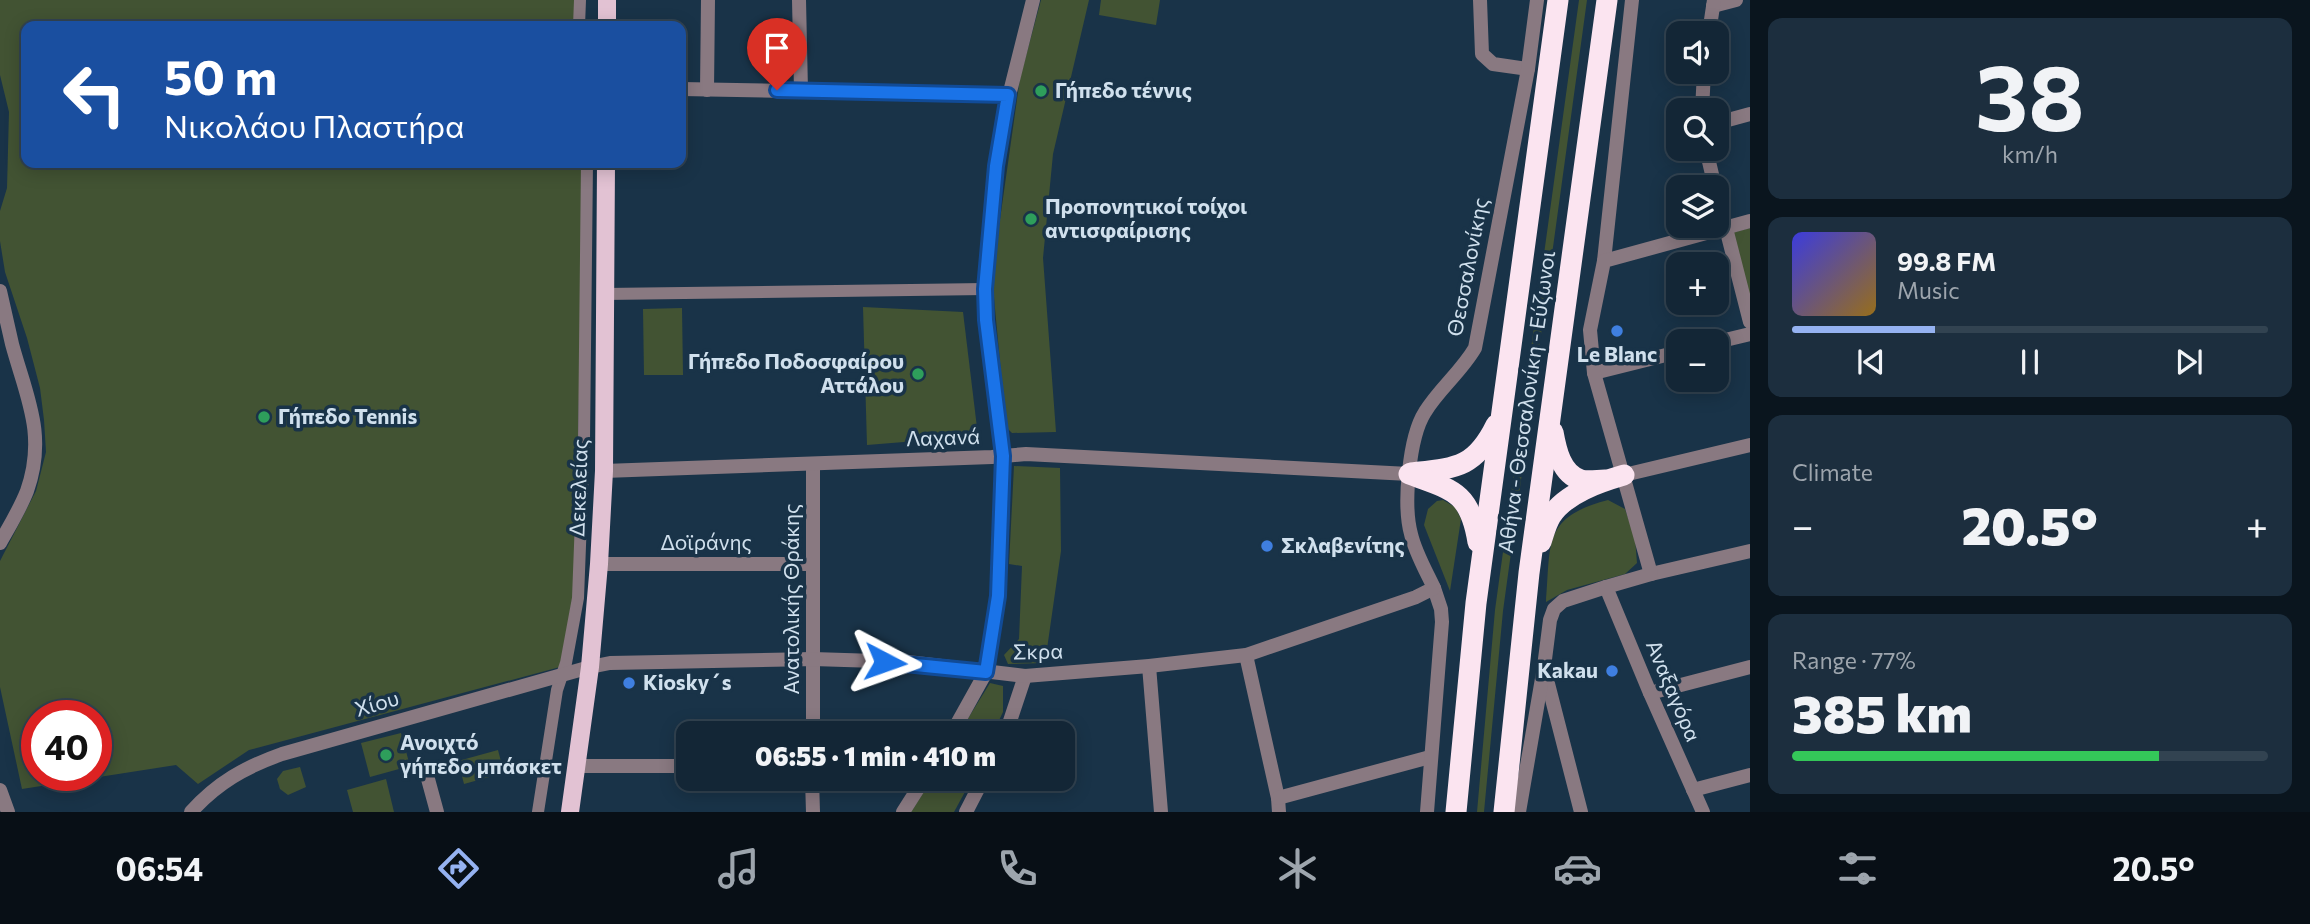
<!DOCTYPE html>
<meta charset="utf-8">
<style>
:root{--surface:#132636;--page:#1c2e3e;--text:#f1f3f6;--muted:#9da5ad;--line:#324351;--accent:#95b2f1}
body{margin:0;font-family:Commissioner,sans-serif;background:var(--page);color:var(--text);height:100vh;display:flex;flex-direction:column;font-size:26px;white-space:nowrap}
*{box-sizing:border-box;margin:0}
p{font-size:23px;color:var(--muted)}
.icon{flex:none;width:38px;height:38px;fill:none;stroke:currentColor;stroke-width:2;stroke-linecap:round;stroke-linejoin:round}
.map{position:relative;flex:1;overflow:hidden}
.panel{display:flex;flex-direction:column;gap:18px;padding:18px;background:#0a151e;width:560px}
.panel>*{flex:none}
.hud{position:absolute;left:21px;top:21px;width:665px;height:147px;border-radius:14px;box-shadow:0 4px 18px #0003,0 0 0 2px var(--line);background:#1a4fa0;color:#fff;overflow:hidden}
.fabs{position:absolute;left:1666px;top:21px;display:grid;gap:14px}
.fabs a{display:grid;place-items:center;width:63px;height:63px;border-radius:14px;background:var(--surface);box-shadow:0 4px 18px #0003,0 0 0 2px var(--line);font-size:35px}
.speed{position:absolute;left:21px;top:700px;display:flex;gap:14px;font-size:35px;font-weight:700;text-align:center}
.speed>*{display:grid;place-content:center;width:91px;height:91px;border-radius:50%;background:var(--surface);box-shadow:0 4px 18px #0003,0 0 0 2px var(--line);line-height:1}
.speed .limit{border:10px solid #d22;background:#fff;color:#111}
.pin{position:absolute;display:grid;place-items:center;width:60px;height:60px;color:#fff;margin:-72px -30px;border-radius:50% 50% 50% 0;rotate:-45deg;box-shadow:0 0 7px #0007}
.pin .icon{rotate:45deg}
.me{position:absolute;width:77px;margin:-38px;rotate:94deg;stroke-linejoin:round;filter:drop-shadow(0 0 5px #0008)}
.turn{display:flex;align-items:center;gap:24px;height:147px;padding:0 28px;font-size:32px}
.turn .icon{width:91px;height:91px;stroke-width:2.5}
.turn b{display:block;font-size:49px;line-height:60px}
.big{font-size:52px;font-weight:800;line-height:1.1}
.panel .widget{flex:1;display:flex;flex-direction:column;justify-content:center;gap:10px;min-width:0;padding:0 24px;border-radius:14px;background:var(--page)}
.panel .dial{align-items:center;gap:0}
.dial b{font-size:91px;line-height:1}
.song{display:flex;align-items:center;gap:21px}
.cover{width:84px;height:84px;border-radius:10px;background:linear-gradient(135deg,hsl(240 70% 55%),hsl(40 70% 35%))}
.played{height:7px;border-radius:4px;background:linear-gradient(90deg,var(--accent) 30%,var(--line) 30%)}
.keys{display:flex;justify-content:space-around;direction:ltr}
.heat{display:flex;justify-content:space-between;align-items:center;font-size:38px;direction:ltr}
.charge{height:10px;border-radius:5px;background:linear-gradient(90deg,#34c759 77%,var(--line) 0)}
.trip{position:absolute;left:676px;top:721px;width:399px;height:70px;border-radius:14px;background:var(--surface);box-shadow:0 4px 18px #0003,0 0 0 2px var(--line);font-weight:800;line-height:70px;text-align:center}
.dock{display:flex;height:112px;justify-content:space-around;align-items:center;background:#080f16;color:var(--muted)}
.dock .icon{width:49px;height:49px}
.dock .current{color:var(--accent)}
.dock b{font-size:32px;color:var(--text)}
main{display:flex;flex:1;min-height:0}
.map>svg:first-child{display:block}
.green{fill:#425333;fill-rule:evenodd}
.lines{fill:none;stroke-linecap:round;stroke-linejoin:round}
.pedestrian{stroke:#897981;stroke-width:12}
.minor{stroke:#897981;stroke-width:14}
.tertiary{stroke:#897981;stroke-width:14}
.primary{stroke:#e2c2d3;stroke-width:18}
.motorway{stroke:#fbe4f0;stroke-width:21}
.route-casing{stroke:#114b97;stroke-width:18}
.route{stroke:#1a73e8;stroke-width:12}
.leisure-dot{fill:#2e9e5b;stroke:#193348;stroke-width:2.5}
.shop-dot{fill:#3f7fe0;stroke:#193348;stroke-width:2.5}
.labels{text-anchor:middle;stroke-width:7;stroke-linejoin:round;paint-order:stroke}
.poi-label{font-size:21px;font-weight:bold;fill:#d0e0ed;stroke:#193348;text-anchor:start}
.street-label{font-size:21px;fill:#d0e0ed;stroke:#193348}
</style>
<main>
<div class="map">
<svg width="1750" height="812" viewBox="0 0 1750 812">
<rect width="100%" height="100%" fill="#193348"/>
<g class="green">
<path d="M0 0H575L574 26H26V163H584L575 584 560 667 249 750 198 784 176 765 22 789 0 687V561L36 491 46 452 44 420 40 388 27 338 5 272 0 241V211L7 188 9 112 0 75ZM37 716H96V775H37Z"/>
<polygon points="1041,0 1089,0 1053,154 1043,258 1056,432 1012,433 1006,427 992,276 1020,78"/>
<polygon points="1101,0 1160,0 1156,25 1099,15"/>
<polygon points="1579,0 1587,0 1503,611 1484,812 1477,812 1495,610"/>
<polygon points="1750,228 1750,300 1731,233"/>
<polygon points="863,307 963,312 978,436 867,445"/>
<polygon points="682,308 683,375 644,375 643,309"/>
<polygon points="1014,466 1060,468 1061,551 1045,663 1008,664 1004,655 1019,639 1022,566 1009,564"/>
<polygon points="1443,500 1455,507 1461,519 1450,591 1424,525 1428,509 1437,501"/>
<path d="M1608 500 1625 509 1635 538 1637 563 1625 574 1567 590 1546 602C1551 544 1542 517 1608 500Z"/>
<polygon points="990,683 1003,686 1003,712 993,733 959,733"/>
<polygon points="401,733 410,766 370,777 361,743"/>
<polygon points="498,750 504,773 464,784 458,761"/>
<polygon points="300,767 306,787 288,795 280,789 277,779 283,771"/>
<polygon points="386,779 394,812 353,812 347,790"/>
<polygon points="932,779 972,779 954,812 911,812"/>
</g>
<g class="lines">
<g class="pedestrian">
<polyline points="579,26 580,0"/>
<polyline points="604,294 985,289"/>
<polyline points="538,812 557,690 566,663 578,598 584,441 587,163"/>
</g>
<g class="minor">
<polyline points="799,0 801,90"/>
<polyline points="1480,0 1482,54 1493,64 1528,69"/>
<polyline points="1713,6 1736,0"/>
<polyline points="1709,33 1714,0"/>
<polyline points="681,89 1008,95"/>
<polyline points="707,90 708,0"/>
<polyline points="1702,110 1704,72"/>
<polyline points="1717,123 1750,114"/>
<polyline points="1706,149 1715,187"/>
<polyline points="1717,193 1750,322"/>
<polyline points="1604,261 1632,0"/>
<path d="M0 291C4 309 8 326 12 344 26 396 47 434 27 491 20 509 9 527 0 543"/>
<polyline points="1717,342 1750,334"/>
<polyline points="1594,373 1678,352"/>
<polyline points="599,564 813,564"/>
<polyline points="1651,574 1750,551"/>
<polyline points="1246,655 1278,798 1279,812"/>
<polyline points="1149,666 1161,812"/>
<polyline points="1545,672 1581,812"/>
<polyline points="1650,693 1750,667"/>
<polyline points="813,733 813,464"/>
<polyline points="952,733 986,672 995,617 1002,531 1003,455 986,320 985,289 996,166 1003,120 1033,0"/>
<polyline points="1006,733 1025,676"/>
<polyline points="577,766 688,766"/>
<polyline points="425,768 437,812"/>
<polyline points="812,779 813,812"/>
<polyline points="0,790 8,812"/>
<polyline points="1693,790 1750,775"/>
<polyline points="1278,798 1430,757"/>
<path d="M191 812C217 783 245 767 282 754L590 667"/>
<polyline points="903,812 924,779"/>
<polyline points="966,812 983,779"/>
<polyline points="1427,812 1442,622 1441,609 1434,588"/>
<polyline points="1519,812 1544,667 1550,620 1554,609 1563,601 1606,587"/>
</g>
<g class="tertiary">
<polyline points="604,471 992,457 1026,454 1409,474"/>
<polyline points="1624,475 1750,445"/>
<path d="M590 667 610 663 813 659 908 662 1025 676 1149 666 1246 655 1416 597 1434 588C1426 571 1415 552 1411 534 1403 505 1409 437 1425 412 1439 389 1461 372 1475 348L1528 69 1537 0"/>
<polyline points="1703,812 1650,693 1606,587 1651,574 1594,373 1590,330 1604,261 1750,221"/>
</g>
<g class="primary">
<polyline points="607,26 607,0"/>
<polyline points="570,812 590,667 599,564 604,471 606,163"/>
</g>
<g class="motorway">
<path d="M1553 432C1556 449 1561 474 1581 480 1588 482 1598 480 1605 480"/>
<path d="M1411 473C1456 468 1475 468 1496 425"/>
<path d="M1409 474C1453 490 1470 492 1478 542"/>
<path d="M1541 542C1544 533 1546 524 1551 516 1566 493 1600 482 1624 475"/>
<polyline points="1456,812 1476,603 1558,0"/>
<polyline points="1504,812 1529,573 1607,0"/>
</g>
</g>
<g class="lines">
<defs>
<polyline id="route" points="777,90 1008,95 996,166 985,289 986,320 1003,456 998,596 986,672 885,662"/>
</defs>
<use href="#route" class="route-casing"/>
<use href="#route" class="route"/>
</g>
<g class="leisure-dot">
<circle cx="1041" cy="91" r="7"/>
<circle cx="1031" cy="219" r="7"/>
<circle cx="918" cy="374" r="7"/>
<circle cx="264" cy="417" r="7"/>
<circle cx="386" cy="755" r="7"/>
</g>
<g class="shop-dot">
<circle cx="1617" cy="331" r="7"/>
<circle cx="1267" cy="546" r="7"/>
<circle cx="1612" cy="671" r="7"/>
<circle cx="629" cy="683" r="7"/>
</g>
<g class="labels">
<g class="poi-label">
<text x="1055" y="98">Γήπεδο τέννις</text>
<text x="1045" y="214">Προπονητικοί τοίχοι<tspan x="1045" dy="24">αντισφαίρισης</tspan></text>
<text x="1617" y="362" text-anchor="middle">Le Blanc</text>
<text x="904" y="369" text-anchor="end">Γήπεδο Ποδοσφαίρου<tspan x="904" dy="24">Αττάλου</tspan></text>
<text x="278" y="424">Γήπεδο Tennis</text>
<text x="1281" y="553">Σκλαβενίτης</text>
<text x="1598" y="678" text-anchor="end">Kakau</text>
<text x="643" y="690">Kiosky´s</text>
<text x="400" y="750">Ανοιχτό<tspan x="400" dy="24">γήπεδο μπάσκετ</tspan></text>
</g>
<g class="street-label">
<text transform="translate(1468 267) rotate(-79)" y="7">Θεσσαλονίκης</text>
<text transform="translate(1527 402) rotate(-82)" y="7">Αθήνα - Θεσσαλονίκη - Εύζωνοι</text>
<text transform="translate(943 438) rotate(-2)" y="7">Λαχανά</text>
<text transform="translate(579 488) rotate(-88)" y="7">Δεκελείας</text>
<text x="706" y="550">Δοϊράνης</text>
<text transform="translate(792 599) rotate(-90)" y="7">Ανατολικής Θράκης</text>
<text transform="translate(1038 652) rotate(-1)" y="7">Σκρα</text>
<text transform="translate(1673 691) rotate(67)" y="7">Αναξαγόρα</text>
<text transform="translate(377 704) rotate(-16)" y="7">Χίου</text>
</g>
</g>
</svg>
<div class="fabs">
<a><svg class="icon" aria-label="sound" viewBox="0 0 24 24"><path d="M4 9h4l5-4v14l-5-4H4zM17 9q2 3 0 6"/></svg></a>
<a><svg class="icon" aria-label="search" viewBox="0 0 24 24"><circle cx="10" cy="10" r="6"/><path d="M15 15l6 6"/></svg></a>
<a><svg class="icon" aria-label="layers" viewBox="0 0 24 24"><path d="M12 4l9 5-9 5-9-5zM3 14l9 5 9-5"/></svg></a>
<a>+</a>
<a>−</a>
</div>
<div class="speed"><div class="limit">40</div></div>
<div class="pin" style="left:777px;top:90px;background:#d93025"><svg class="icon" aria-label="arrive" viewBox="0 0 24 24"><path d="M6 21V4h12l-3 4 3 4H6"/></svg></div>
<svg class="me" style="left:885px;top:662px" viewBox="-20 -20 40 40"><path d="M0-17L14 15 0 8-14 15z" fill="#1a73e8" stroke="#fff" stroke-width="4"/></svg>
<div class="trip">06:55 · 1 min · 410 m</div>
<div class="hud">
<div class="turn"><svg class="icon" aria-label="left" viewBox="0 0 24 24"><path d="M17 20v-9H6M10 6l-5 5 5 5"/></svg><div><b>50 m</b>Νικολάου Πλαστήρα</div></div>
</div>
</div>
<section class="panel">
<div class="widget dial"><b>38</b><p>km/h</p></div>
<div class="widget">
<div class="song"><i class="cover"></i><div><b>99.8 FM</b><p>Music</p></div></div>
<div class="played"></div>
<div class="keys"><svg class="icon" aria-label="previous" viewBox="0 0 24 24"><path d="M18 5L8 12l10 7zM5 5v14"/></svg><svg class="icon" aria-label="pause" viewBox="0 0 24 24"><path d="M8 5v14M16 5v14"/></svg><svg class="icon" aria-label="next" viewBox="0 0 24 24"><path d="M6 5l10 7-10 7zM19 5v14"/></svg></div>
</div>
<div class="widget"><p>Climate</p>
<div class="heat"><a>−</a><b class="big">20.5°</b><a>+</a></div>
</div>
<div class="widget"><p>Range · 77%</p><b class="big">385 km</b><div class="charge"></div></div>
</section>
</main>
<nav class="dock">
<b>06:54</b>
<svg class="icon current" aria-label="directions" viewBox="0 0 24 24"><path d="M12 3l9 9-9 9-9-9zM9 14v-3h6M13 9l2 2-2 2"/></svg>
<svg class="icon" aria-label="music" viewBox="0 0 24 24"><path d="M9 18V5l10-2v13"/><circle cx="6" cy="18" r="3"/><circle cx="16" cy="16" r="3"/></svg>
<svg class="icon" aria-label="phone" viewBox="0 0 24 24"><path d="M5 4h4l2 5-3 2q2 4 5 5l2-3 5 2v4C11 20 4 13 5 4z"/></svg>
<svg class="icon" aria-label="climate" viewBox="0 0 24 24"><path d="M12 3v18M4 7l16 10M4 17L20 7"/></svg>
<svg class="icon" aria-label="car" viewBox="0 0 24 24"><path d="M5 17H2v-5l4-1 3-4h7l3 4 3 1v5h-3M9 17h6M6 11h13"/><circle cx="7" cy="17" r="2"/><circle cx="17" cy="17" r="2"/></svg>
<svg class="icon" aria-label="filters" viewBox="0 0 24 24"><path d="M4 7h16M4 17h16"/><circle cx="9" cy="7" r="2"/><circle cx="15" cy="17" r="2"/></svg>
<b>20.5°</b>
</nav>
